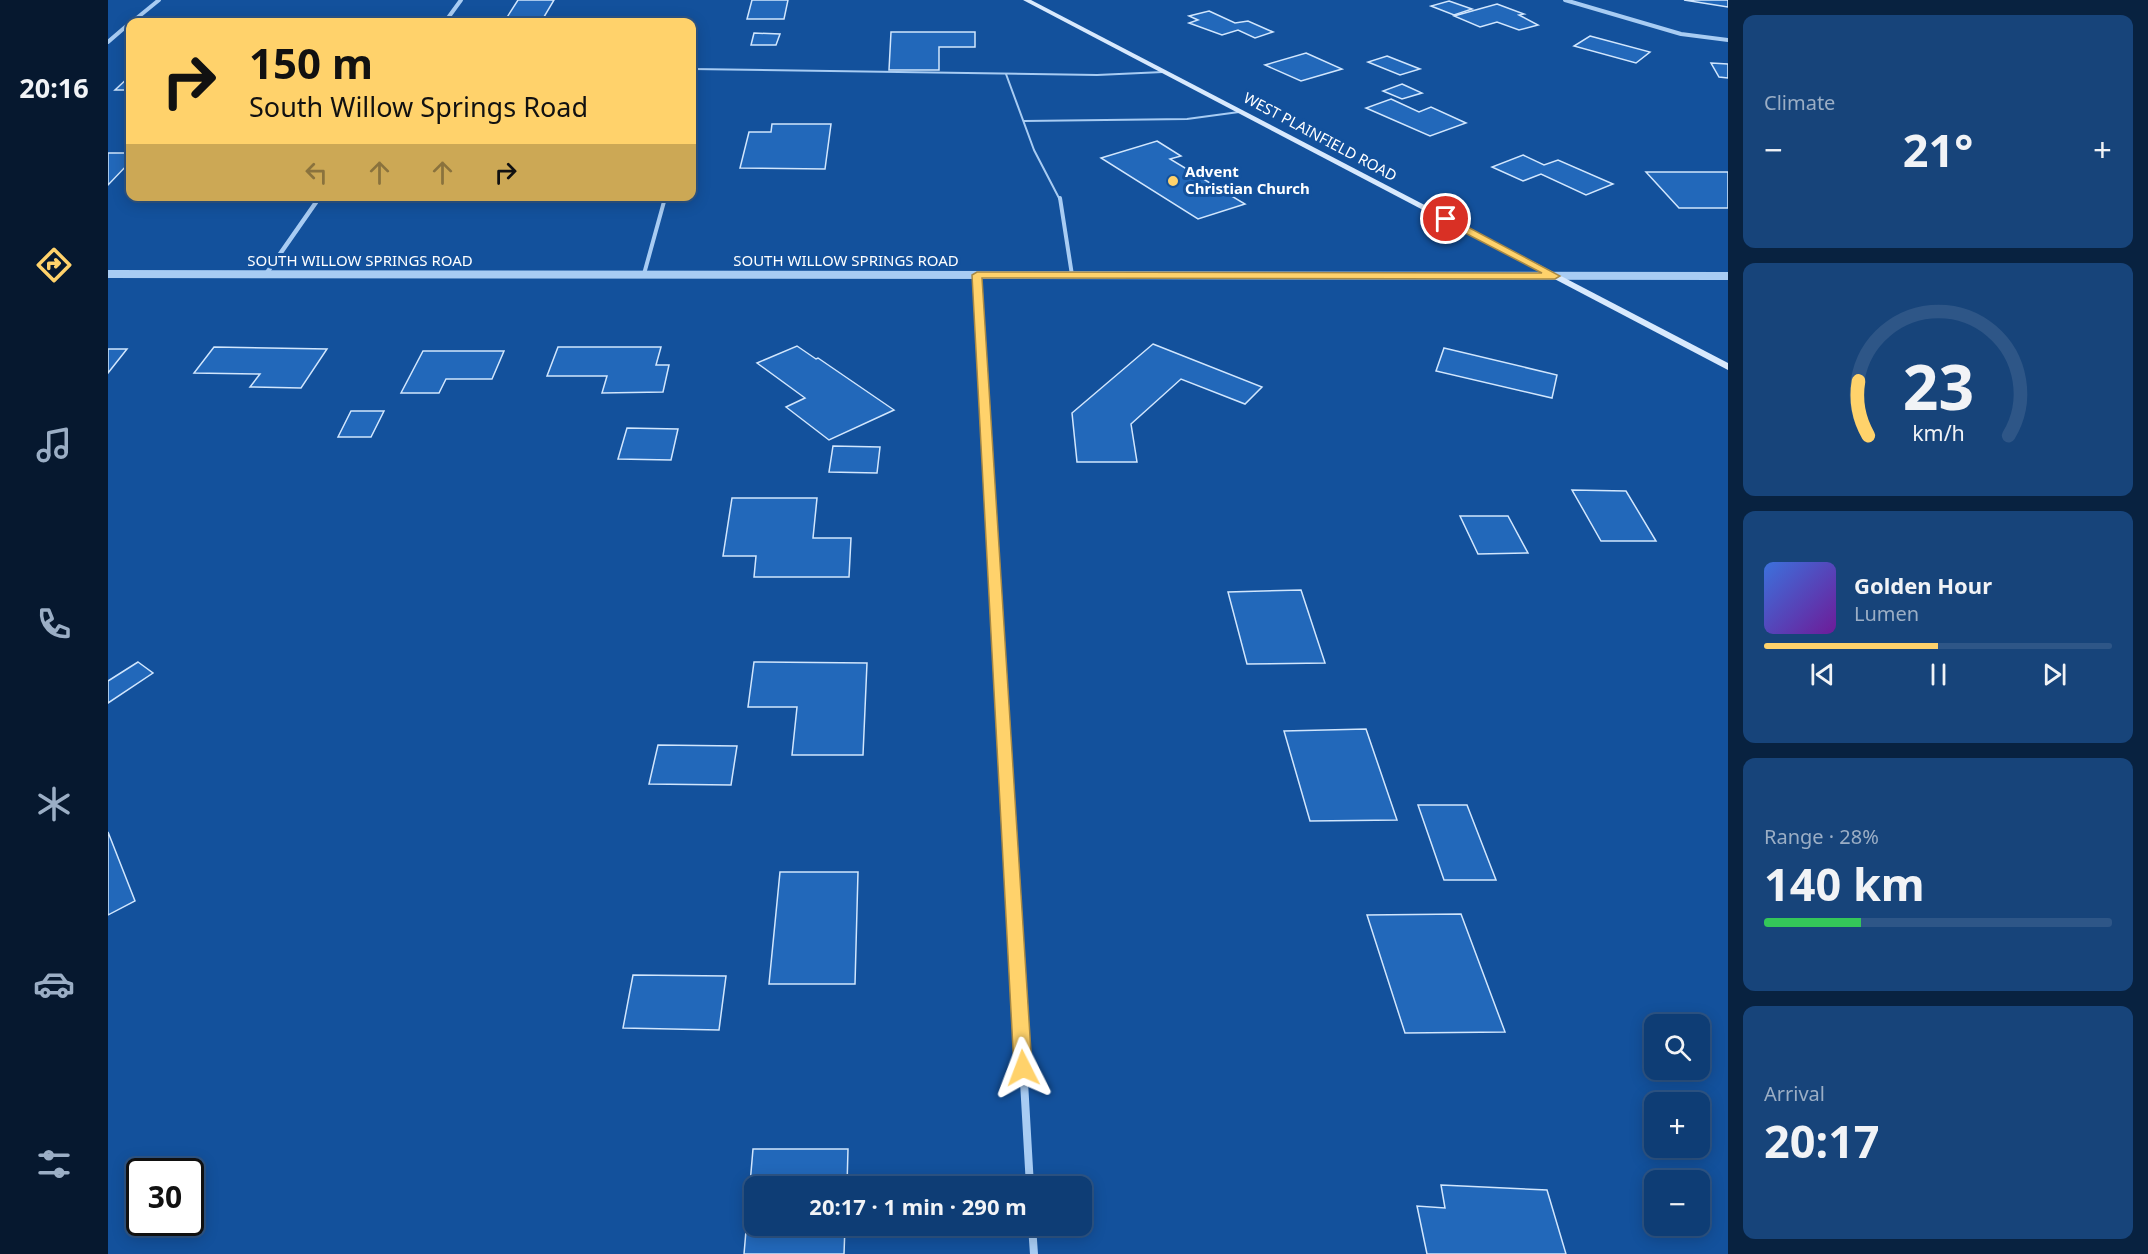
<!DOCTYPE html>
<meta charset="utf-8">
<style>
:root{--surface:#0e3d75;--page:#17447a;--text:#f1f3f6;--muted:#9baec5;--line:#2e5687;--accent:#ffd26b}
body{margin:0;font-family:"Noto Sans",sans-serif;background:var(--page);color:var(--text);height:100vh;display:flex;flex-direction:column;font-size:22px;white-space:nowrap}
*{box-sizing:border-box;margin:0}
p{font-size:20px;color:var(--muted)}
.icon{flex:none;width:33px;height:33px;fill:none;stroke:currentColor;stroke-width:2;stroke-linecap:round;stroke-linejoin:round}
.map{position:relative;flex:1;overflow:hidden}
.details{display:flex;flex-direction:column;gap:15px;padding:15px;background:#082240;width:420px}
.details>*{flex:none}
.hud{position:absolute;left:18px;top:18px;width:570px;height:183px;border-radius:12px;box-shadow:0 3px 15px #0003,0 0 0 2px var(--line);background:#ffd26b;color:#111;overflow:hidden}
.controls{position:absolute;left:1536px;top:1014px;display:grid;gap:12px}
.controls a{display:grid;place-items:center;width:66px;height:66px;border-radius:12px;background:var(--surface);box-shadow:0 3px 15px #0003,0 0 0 2px var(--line);font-size:30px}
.speed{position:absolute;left:18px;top:1158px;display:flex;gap:12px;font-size:30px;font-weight:700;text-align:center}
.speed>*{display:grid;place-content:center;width:78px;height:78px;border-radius:50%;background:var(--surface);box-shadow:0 3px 15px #0003,0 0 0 2px var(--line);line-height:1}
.speed .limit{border:3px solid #111;border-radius:9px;background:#fff;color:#111}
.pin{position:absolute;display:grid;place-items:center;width:51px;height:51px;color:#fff;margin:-26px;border:3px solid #fff;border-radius:50%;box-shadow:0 2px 6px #0007}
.me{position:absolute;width:66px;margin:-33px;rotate:357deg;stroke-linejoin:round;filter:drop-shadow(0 0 4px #0008)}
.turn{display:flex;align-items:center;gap:21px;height:126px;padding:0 24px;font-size:27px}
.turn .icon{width:78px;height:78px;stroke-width:2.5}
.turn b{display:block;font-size:42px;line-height:51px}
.lanes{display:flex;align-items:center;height:57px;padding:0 24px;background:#0003;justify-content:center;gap:30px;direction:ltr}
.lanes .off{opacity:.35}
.big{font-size:45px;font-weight:700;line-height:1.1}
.details .card{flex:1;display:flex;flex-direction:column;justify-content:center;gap:9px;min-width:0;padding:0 21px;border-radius:12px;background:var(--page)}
.details .dial{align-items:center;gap:0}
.dial svg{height:156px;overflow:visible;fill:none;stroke:var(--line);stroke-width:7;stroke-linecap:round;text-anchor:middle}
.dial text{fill:var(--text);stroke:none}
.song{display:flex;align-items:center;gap:18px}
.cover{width:72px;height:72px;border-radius:9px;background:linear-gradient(135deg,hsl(220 70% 55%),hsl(280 70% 35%))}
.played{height:6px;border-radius:3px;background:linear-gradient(90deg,var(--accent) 50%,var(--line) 50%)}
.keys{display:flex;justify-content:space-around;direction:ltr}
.heat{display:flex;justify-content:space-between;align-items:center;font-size:33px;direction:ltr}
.charge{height:9px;border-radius:4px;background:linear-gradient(90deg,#34c759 28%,var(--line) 0)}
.trip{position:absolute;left:636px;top:1176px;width:348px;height:60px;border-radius:12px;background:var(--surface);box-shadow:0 3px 15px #0003,0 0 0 2px var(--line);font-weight:700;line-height:60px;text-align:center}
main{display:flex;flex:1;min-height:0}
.tabs{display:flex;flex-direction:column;width:108px;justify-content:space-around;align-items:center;background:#06182f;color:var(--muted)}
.tabs .icon{width:42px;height:42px}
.tabs .selected{color:var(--accent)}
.tabs b{font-size:27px;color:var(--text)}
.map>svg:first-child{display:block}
.building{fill:#2268ba;stroke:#d1e6fd;stroke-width:1.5}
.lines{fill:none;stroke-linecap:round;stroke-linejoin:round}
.service-far1{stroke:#a8ccf3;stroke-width:2}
.service{stroke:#a8ccf3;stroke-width:4}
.minor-far3{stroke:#a8ccf3;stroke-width:4}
.minor-far2{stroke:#a8ccf3;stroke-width:4.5}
.minor-far1{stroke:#a8ccf3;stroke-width:6}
.minor{stroke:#a8ccf3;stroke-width:8}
.tertiary{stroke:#a8ccf3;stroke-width:8}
.secondary{fill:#d8e9fd;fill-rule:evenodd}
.route{fill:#ffd26b;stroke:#a68846;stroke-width:1.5}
.poi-dot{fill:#ffd26b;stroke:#13519c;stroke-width:2}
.labels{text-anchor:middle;stroke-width:6;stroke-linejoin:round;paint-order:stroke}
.far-street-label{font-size:15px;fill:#fff;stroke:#13519c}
.far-poi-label{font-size:15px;font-weight:bold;fill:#fff;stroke:#13519c;text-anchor:start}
</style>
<main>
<nav class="tabs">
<b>20:16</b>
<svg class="icon selected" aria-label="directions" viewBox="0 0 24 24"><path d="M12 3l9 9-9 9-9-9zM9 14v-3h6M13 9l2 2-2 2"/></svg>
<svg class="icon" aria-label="music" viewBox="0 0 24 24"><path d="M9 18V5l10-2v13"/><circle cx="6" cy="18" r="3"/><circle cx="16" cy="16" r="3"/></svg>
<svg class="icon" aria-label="phone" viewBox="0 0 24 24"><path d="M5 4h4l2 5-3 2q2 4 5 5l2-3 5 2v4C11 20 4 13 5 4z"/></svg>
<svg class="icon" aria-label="climate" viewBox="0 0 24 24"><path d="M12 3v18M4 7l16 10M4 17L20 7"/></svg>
<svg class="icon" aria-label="car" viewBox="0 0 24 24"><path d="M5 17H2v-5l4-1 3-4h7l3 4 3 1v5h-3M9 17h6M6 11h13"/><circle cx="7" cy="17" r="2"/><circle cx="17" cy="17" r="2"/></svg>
<svg class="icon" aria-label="filters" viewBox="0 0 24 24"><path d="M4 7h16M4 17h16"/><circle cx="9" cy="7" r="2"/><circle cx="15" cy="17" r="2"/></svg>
</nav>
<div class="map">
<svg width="1620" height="1254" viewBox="0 0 1620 1254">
<rect width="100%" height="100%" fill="#13519c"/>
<g class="building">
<polygon points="410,0 446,0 433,22 396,22"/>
<polygon points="644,0 680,0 676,19 639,19"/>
<polygon points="1576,0 1620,0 1620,7"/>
<polygon points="1341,1 1364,9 1346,15 1323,6"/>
<polygon points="1389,4 1416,14 1411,15 1430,25 1411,30 1389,22 1372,27 1346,16"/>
<polygon points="1101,11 1127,23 1140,21 1165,32 1147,38 1130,30 1114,35 1081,23 1090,20 1081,16"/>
<polygon points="783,32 867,32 867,47 831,47 831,70 781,70"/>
<polygon points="646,33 672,34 668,45 643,45"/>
<polygon points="1482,36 1542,52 1528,63 1466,46"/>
<polygon points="1198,53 1234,69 1193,81 1157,65"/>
<polygon points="1279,56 1312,69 1292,75 1260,62"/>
<polygon points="1603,63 1620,64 1620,78 1611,77"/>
<polygon points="22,76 22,90 7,90"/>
<polygon points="1294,84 1314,93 1294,99 1275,91"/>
<polygon points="1283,99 1311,112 1323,107 1358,123 1322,136 1258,108"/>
<polygon points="664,124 723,124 717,169 632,168 641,132 663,132"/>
<polygon points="1049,141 1073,156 1062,159 1137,204 1090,219 993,158"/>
<polygon points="0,153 22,153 22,162 0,185"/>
<polygon points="1415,155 1436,165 1450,160 1505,184 1478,195 1433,174 1415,181 1384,167"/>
<polygon points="1538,172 1620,172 1620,208 1571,208"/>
<polygon points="1045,344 1154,387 1137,404 1073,379 1023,424 1029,462 969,462 964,413"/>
<polygon points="689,346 708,359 710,358 786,410 721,440 678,407 697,398 649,363"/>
<polygon points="106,347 219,349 193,388 142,387 152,374 86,373"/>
<polygon points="450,347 553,347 548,365 561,365 555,392 494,393 499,376 439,376"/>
<polygon points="1336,348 1449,375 1444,398 1328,371"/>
<polygon points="0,349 19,349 0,373"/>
<polygon points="315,351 396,351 384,379 338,379 331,393 293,393"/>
<polygon points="243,411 276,411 263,437 230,437"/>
<polygon points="519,428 570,429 563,460 510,459"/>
<polygon points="725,446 772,447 769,473 721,472"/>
<polygon points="1464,490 1518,491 1548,541 1493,541"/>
<polygon points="624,498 709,498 705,538 743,538 741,577 646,577 648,556 615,556"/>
<polygon points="1352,516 1400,516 1420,553 1370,554"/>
<polygon points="1193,590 1217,663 1139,664 1120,592"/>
<polygon points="30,662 45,673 0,703 0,681"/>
<polygon points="646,662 759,663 755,755 684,755 689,707 640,707"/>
<polygon points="1258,729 1289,820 1202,821 1176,731"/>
<polygon points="550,745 629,746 623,785 541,784"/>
<polygon points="1310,805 1359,805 1388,880 1336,880"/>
<polygon points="0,832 27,901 0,915"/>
<polygon points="672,872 750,872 747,984 661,984"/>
<polygon points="1353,914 1397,1032 1297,1033 1259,915"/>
<polygon points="525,975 618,976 611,1030 515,1028"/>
<polygon points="645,1149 740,1149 739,1186 646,1186 646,1226 737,1226 736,1254 636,1254"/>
<polygon points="1333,1185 1439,1190 1458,1254 1319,1254 1309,1206 1337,1208"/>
</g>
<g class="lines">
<g class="service-far1">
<polyline points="584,69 989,75 1055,72"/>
<polyline points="898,74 926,150 952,200"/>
<polyline points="916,121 1079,119 1131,112"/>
<polyline points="557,200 558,196"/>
</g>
<g class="service">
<polyline points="952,198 964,275"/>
<polyline points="536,274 557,198"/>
</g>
<g class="minor-far3">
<polyline points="1457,0 1573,34 1620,40"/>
<polyline points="24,22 51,0"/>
<polyline points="337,22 353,0"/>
<polyline points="0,42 22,23"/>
<polyline points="210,200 213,196"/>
</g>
<g class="minor-far2">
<polyline points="158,274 211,198"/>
<polyline points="869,275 880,461"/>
</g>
<polyline class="minor-far1" points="880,460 900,804"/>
<g class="minor">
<polyline points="900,803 922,1186"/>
<polyline points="924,1226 926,1254"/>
</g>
<polyline class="tertiary" points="0,274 1620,276"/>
<polygon class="secondary" points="915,0 923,0 1620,363 1620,370"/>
</g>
<polygon class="route" points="1334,217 1341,217 1452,276 1447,279 874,278 924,1068 921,1074 915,1077 908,1074 906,1068 864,275 869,272 1434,273 1334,221"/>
<circle class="poi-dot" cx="1065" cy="181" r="6"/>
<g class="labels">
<g class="far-street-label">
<text transform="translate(1212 137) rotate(28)" y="5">WEST PLAINFIELD ROAD</text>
<text x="252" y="266">SOUTH WILLOW SPRINGS ROAD</text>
<text x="738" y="266">SOUTH WILLOW SPRINGS ROAD</text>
</g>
<g class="far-poi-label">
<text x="1077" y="177">Advent<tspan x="1077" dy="17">Christian Church</tspan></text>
</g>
</g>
</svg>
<div class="controls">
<a><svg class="icon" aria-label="search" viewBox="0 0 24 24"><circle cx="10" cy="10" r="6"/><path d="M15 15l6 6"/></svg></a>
<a>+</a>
<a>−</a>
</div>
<div class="speed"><div class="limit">30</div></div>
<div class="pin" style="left:1338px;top:219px;background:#d93025"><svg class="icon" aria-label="arrive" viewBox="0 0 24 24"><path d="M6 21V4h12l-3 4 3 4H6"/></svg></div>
<svg class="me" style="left:915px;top:1068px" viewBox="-20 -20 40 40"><path d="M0-17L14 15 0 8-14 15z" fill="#ffd26b" stroke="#fff" stroke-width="4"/></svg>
<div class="trip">20:17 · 1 min · 290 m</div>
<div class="hud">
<div class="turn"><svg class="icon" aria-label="right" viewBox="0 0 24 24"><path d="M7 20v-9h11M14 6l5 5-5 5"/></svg><div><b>150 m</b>South Willow Springs Road</div></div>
<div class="lanes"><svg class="icon off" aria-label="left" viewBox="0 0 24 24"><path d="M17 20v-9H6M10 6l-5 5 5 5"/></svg><svg class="icon off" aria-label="ahead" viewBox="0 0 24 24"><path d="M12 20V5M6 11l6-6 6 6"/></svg><svg class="icon off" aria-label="ahead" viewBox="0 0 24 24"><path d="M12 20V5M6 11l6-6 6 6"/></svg><svg class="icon" aria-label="right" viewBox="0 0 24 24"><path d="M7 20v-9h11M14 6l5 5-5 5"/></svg></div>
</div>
</div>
<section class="details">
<div class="card"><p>Climate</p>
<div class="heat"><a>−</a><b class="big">21°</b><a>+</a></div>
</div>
<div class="card dial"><svg viewBox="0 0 100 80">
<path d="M14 69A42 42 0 1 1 86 69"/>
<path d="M14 69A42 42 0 0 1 9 41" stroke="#ffd26b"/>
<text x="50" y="56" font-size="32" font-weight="700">23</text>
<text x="50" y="72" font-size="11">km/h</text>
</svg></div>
<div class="card">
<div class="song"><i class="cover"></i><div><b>Golden Hour</b><p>Lumen</p></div></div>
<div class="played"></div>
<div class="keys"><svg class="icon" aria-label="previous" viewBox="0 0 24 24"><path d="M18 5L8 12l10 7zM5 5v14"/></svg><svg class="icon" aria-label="pause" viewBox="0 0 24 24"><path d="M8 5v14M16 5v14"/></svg><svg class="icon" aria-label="next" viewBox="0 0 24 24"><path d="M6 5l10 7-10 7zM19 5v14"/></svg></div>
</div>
<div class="card"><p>Range · 28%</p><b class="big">140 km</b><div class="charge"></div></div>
<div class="card"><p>Arrival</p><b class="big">20:17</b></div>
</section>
</main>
